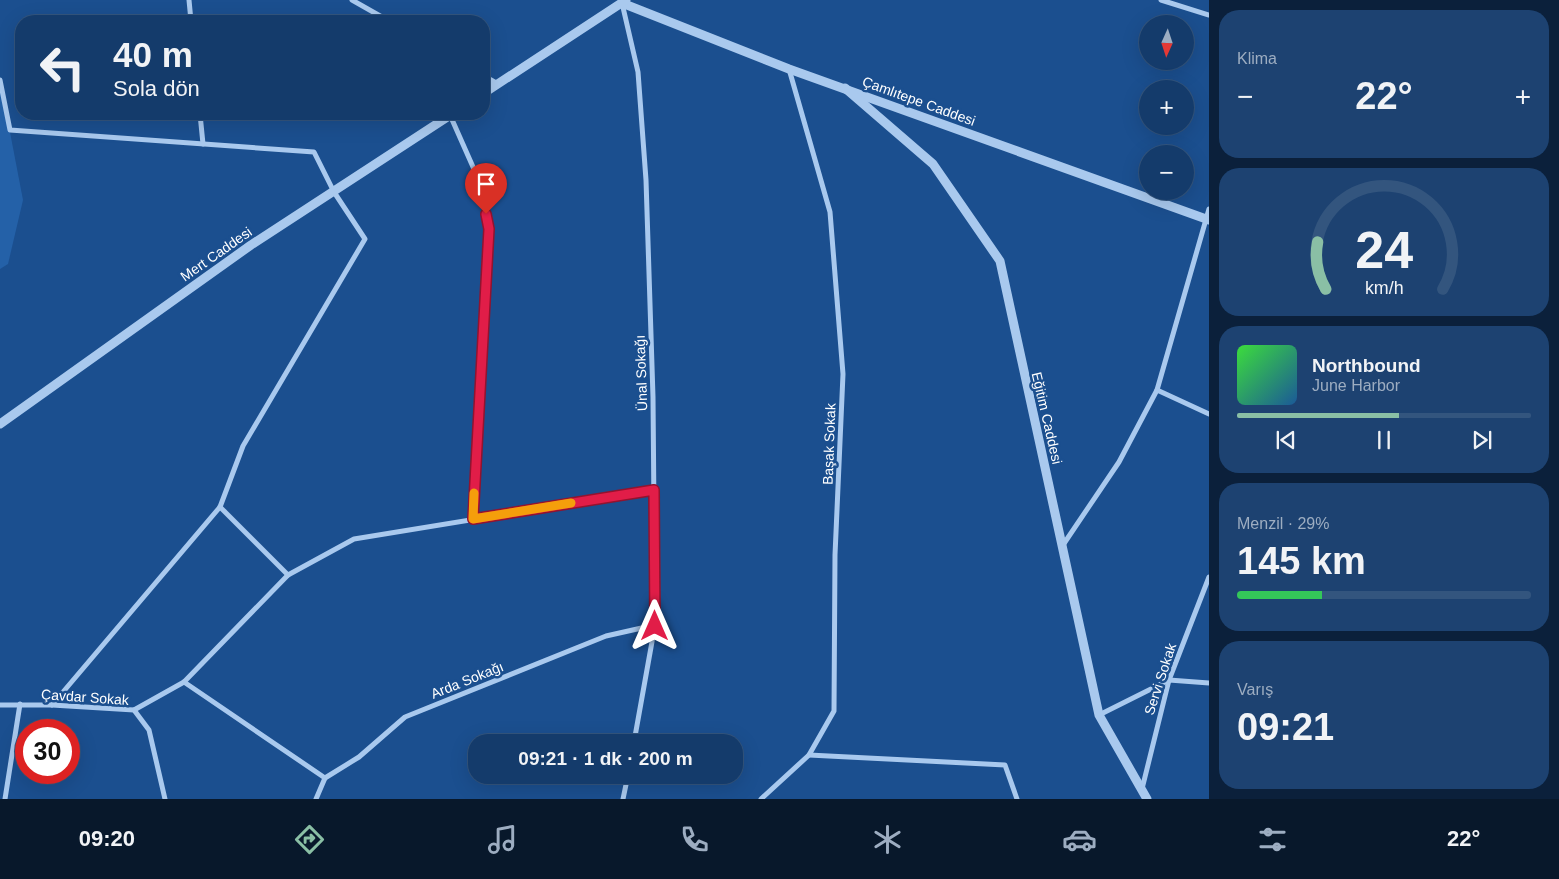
<!DOCTYPE html>
<html lang="tr">
<meta charset="utf-8">
<style>
:root{--surface:#143b6b;--page:#1d4271;--text:#f1f3f6;--muted:#9dadc1;--line:#33557e;--accent:#8abfa5}
body{margin:0;font-family:Arial,sans-serif;background:var(--page);color:var(--text);height:100vh;display:flex;flex-direction:column;font-size:19px;white-space:nowrap}
*{box-sizing:border-box;margin:0}
p{font-size:16px;color:var(--muted)}
.icon{flex:none;width:28px;height:28px;fill:none;stroke:currentColor;stroke-width:2;stroke-linecap:round;stroke-linejoin:round}
.map{position:relative;flex:1;overflow:hidden}
.side{display:flex;flex-direction:column;gap:10px;padding:10px;background:#0b203b;width:350px}
.side>*{flex:none}
.banner{position:absolute;left:15px;top:15px;width:475px;height:105px;border-radius:20px;box-shadow:0 5px 20px #0002,0 0 0 1px var(--line);background:#143b6b;color:var(--text);overflow:hidden}
.needle{width:32px;rotate:183deg}
.fabs{position:absolute;left:1139px;top:15px;display:grid;gap:10px}
.fabs a{display:grid;place-items:center;width:55px;height:55px;border-radius:50%;background:var(--surface);box-shadow:0 5px 20px #0002,0 0 0 1px var(--line);font-size:25px}
.speed{position:absolute;left:15px;top:719px;display:flex;gap:10px;font-size:25px;font-weight:700;text-align:center}
.speed>*{display:grid;place-content:center;width:65px;height:65px;border-radius:50%;background:var(--surface);box-shadow:0 5px 20px #0002,0 0 0 1px var(--line);line-height:1}
.speed .limit{border:8px solid #d22;background:#fff;color:#111}
.pin{position:absolute;display:grid;place-items:center;width:42px;height:42px;color:#fff;margin:-51px -21px;border-radius:50% 50% 50% 0;rotate:-45deg;box-shadow:0 0 5px #0007}
.pin .icon{rotate:45deg}
.me{position:absolute;width:55px;margin:-28px;rotate:0deg;stroke-linejoin:round;filter:drop-shadow(0 0 4px #0008)}
.turn{display:flex;align-items:center;gap:18px;height:105px;padding:0 15px;font-size:22px}
.turn .icon{width:65px;height:65px;stroke-width:2.5}
.turn b{display:block;font-size:35px;line-height:42px}
.big{font-size:38px;font-weight:700;line-height:1.1}
.side .tile{flex:1;display:flex;flex-direction:column;justify-content:center;gap:8px;min-width:0;padding:0 18px;border-radius:20px;background:var(--page)}
.side .dial{align-items:center;gap:0}
.dial svg{height:130px;overflow:visible;fill:none;stroke:var(--line);stroke-width:7;stroke-linecap:round;text-anchor:middle}
.dial text{fill:var(--text);stroke:none}
.song{display:flex;align-items:center;gap:15px}
.cover{width:60px;height:60px;border-radius:8px;background:linear-gradient(135deg,hsl(120 70% 55%),hsl(210 70% 35%))}
.played{height:5px;border-radius:2px;background:linear-gradient(90deg,var(--accent) 55%,var(--line) 55%)}
.keys{display:flex;justify-content:space-around;direction:ltr}
.heat{display:flex;justify-content:space-between;align-items:center;font-size:28px;direction:ltr}
.charge{height:8px;border-radius:4px;background:linear-gradient(90deg,#34c759 29%,var(--line) 0)}
.trip{position:absolute;left:468px;top:734px;width:275px;height:50px;border-radius:20px;background:var(--surface);box-shadow:0 5px 20px #0002,0 0 0 1px var(--line);font-weight:700;line-height:50px;text-align:center}
.menu{display:flex;height:80px;justify-content:space-around;align-items:center;background:#08182b;color:var(--muted)}
.menu .icon{width:35px;height:35px}
.menu .current{color:var(--accent)}
.menu b{font-size:22px;color:var(--text)}
main{display:flex;flex:1;min-height:0}
.map>svg:first-child{display:block}
.green{fill:#2461a8}
.lines{fill:none;stroke-linecap:round;stroke-linejoin:round}
.minor{stroke:#a9c9ee;stroke-width:5}
.tertiary{stroke:#a9c9ee;stroke-width:9}
.route-casing{stroke:#92132f;stroke-width:12}
.route{stroke:#e11d48;stroke-width:9}
.slow{stroke:#f59e0b;stroke-width:9}
.labels{text-anchor:middle;stroke-width:5;stroke-linejoin:round;paint-order:stroke}
.street-label{font-size:14px;fill:#fff;stroke:#1b4f8f}
</style>
<main>
<div class="map">
<svg width="1209" height="799" viewBox="0 0 1209 799">
<rect width="100%" height="100%" fill="#1b4f8f"/>
<polygon class="green" points="0,80 23,200 8,264 0,269"/>
<g class="lines">
<g class="minor">
<polyline points="189,0 191,21"/>
<polyline points="352,0 389,21"/>
<polyline points="1161,0 1209,15"/>
<polyline points="622,3 638,72 646,180 653,397 655,625 634,742"/>
<polyline points="484,76 498,84"/>
<polyline points="0,80 10,130 314,152 334,192 365,239 243,446 220,507 52,705"/>
<polyline points="200,114 203,144"/>
<polyline points="450,115 481,185 489,229 473,519"/>
<polyline points="1157,390 1209,414"/>
<polyline points="220,507 288,575"/>
<polyline points="1063,545 1119,462 1157,390 1209,209"/>
<polyline points="184,682 325,778"/>
<polyline points="0,705 52,705 134,710 149,730 165,799"/>
<polyline points="134,710 184,682 288,575 354,539 654,490"/>
<polyline points="1099,715 1169,680 1209,683"/>
<polyline points="809,755 1005,765 1017,799"/>
<polyline points="1142,789 1169,680 1209,577"/>
<polyline points="5,799 20,704"/>
<polyline points="316,799 325,778 359,757 405,717 606,636 655,625"/>
<polyline points="623,799 628,775"/>
<polyline points="761,799 809,755 834,711 835,555 843,374 830,212 789,69"/>
</g>
<g class="tertiary">
<polyline points="622,3 789,69 1209,220"/>
<polyline points="845,88 933,164 1000,261 1099,715 1147,799"/>
<polyline points="484,93 626,0"/>
<polyline points="0,424 251,245 452,114"/>
</g>
</g>
<g class="lines">
<defs>
<polyline id="route" points="486,214 489,229 473,519 654,490 655,626"/>
</defs>
<use href="#route" class="route-casing"/>
<use href="#route" class="route"/>
<polyline class="slow" points="474,493 473,519 571,503"/>
</g>
<g class="labels">
<g class="street-label">
<text transform="translate(919 101) rotate(20)" y="5">Çamlıtepe Caddesi</text>
<text transform="translate(216 254) rotate(-35)" y="5">Mert Caddesi</text>
<text transform="translate(641 373) rotate(-92)" y="5">Ünal Sokağı</text>
<text transform="translate(1047 418) rotate(77)" y="5">Eğitim Caddesi</text>
<text transform="translate(829 444) rotate(-88)" y="5">Başak Sokak</text>
<text transform="translate(1160 679) rotate(-72)" y="5">Servi Sokak</text>
<text transform="translate(467 680) rotate(-22)" y="5">Arda Sokağı</text>
<text transform="translate(85 697) rotate(4)" y="5">Çavdar Sokak</text>
</g>
</g>
</svg>
<div class="fabs">
<a><svg class="needle" viewBox="-14 -14 28 28"><path d="M0-13l5 13h-10z" fill="#e53935"/><path d="M0 13l5-13h-10z" fill="#9dadc1"/></svg></a>
<a>+</a>
<a>−</a>
</div>
<div class="speed"><div class="limit">30</div></div>
<div class="pin" style="left:486px;top:214px;background:#d93025"><svg class="icon" aria-label="arrive" viewBox="0 0 24 24"><path d="M6 21V4h12l-3 4 3 4H6"/></svg></div>
<svg class="me" style="left:655px;top:626px" viewBox="-20 -20 40 40"><path d="M0-17L14 15 0 8-14 15z" fill="#e11d48" stroke="#fff" stroke-width="4"/></svg>
<div class="trip">09:21 · 1 dk · 200 m</div>
<div class="banner">
<div class="turn"><svg class="icon" aria-label="left" viewBox="0 0 24 24"><path d="M17 20v-9H6M10 6l-5 5 5 5"/></svg><div><b>40 m</b>Sola dön</div></div>
</div>
</div>
<section class="side">
<div class="tile"><p>Klima</p>
<div class="heat"><a>−</a><b class="big">22°</b><a>+</a></div>
</div>
<div class="tile dial"><svg viewBox="0 0 100 80">
<path d="M14 69A42 42 0 1 1 86 69"/>
<path d="M14 69A42 42 0 0 1 9 40" stroke="#8abfa5"/>
<text x="50" y="56" font-size="32" font-weight="700">24</text>
<text x="50" y="72" font-size="11">km/h</text>
</svg></div>
<div class="tile">
<div class="song"><i class="cover"></i><div><b>Northbound</b><p>June Harbor</p></div></div>
<div class="played"></div>
<div class="keys"><svg class="icon" aria-label="previous" viewBox="0 0 24 24"><path d="M18 5L8 12l10 7zM5 5v14"/></svg><svg class="icon" aria-label="pause" viewBox="0 0 24 24"><path d="M8 5v14M16 5v14"/></svg><svg class="icon" aria-label="next" viewBox="0 0 24 24"><path d="M6 5l10 7-10 7zM19 5v14"/></svg></div>
</div>
<div class="tile"><p>Menzil · 29%</p><b class="big">145 km</b><div class="charge"></div></div>
<div class="tile"><p>Varış</p><b class="big">09:21</b></div>
</section>
</main>
<nav class="menu">
<b>09:20</b>
<svg class="icon current" aria-label="directions" viewBox="0 0 24 24"><path d="M12 3l9 9-9 9-9-9zM9 14v-3h6M13 9l2 2-2 2"/></svg>
<svg class="icon" aria-label="music" viewBox="0 0 24 24"><path d="M9 18V5l10-2v13"/><circle cx="6" cy="18" r="3"/><circle cx="16" cy="16" r="3"/></svg>
<svg class="icon" aria-label="phone" viewBox="0 0 24 24"><path d="M5 4h4l2 5-3 2q2 4 5 5l2-3 5 2v4C11 20 4 13 5 4z"/></svg>
<svg class="icon" aria-label="climate" viewBox="0 0 24 24"><path d="M12 3v18M4 7l16 10M4 17L20 7"/></svg>
<svg class="icon" aria-label="car" viewBox="0 0 24 24"><path d="M5 17H2v-5l4-1 3-4h7l3 4 3 1v5h-3M9 17h6M6 11h13"/><circle cx="7" cy="17" r="2"/><circle cx="17" cy="17" r="2"/></svg>
<svg class="icon" aria-label="filters" viewBox="0 0 24 24"><path d="M4 7h16M4 17h16"/><circle cx="9" cy="7" r="2"/><circle cx="15" cy="17" r="2"/></svg>
<b>22°</b>
</nav>
